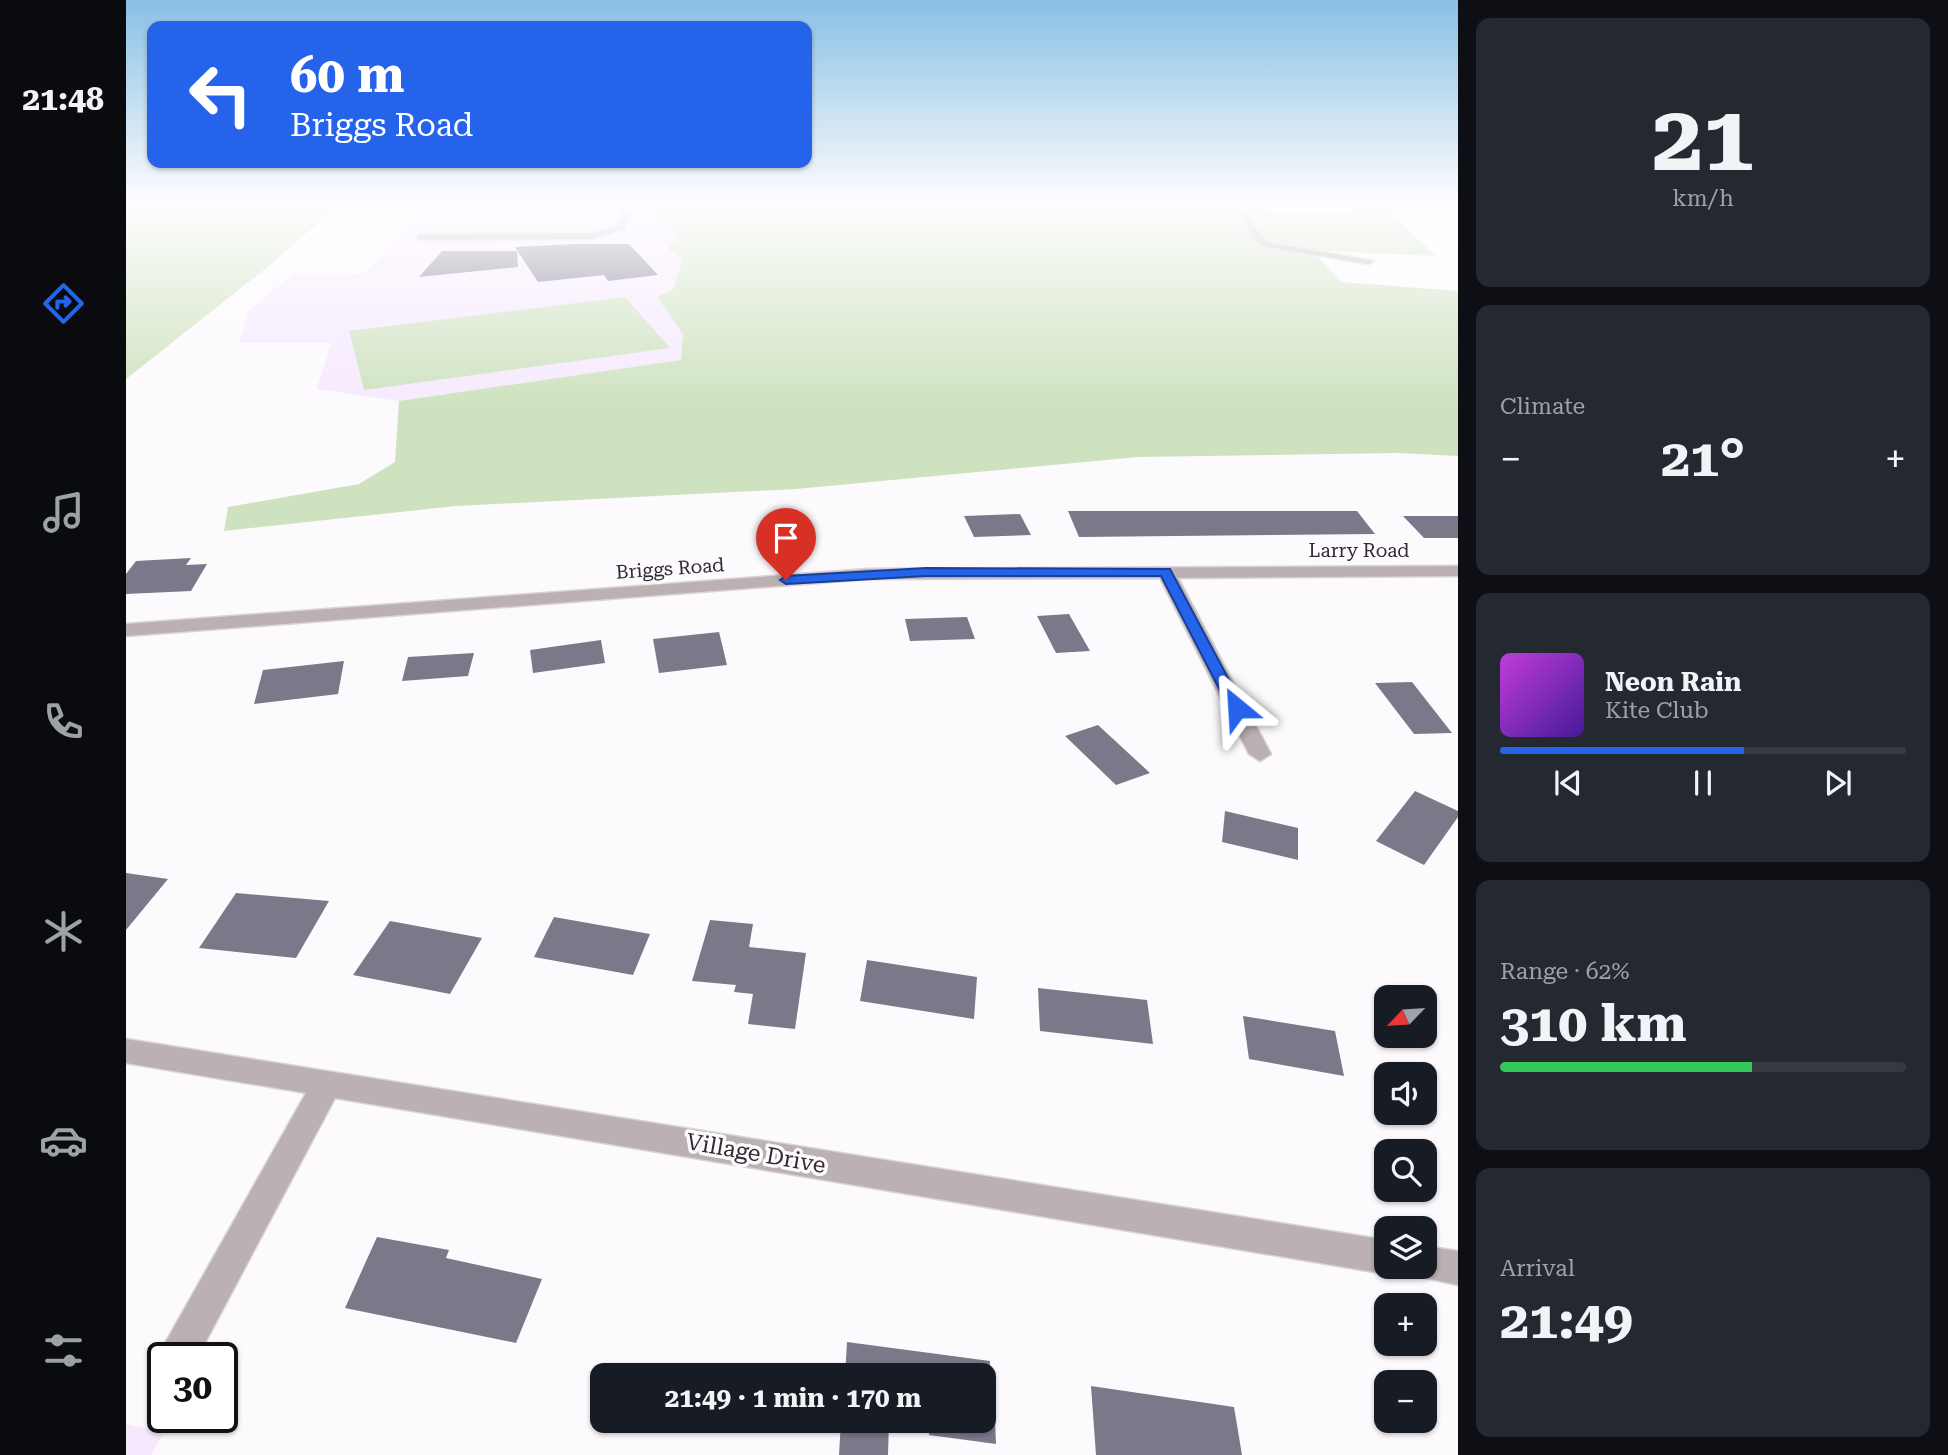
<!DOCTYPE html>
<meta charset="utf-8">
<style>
:root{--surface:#171b24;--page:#242831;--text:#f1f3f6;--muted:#9ea1a6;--line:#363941;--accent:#2563eb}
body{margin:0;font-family:"Roboto Serif",serif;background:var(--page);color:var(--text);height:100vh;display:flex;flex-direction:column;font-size:26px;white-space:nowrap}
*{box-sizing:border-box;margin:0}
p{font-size:23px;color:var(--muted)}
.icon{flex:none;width:38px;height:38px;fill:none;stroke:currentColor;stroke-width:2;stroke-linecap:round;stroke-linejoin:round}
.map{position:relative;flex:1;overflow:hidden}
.panel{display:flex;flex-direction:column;gap:18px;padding:18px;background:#0d0f14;width:490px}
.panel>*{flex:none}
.guide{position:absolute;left:21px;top:21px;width:665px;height:147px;border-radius:14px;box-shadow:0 2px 5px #0004;background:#2563eb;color:#fff;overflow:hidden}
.needle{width:46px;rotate:245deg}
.controls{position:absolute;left:1248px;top:985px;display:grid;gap:14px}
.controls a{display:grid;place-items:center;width:63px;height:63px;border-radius:14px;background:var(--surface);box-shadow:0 2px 5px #0004;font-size:35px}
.speed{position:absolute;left:21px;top:1342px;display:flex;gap:14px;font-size:35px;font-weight:700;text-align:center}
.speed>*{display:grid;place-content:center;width:91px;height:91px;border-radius:50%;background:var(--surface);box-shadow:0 2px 5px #0004;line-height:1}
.speed .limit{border:4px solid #111;border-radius:10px;background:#fff;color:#111}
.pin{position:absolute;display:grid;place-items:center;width:60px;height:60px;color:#fff;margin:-72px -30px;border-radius:50% 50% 50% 0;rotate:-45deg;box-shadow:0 0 7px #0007}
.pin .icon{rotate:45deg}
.me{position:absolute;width:77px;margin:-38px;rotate:333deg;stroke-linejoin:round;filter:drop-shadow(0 0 5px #0008)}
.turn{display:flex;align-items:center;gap:24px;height:147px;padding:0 28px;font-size:32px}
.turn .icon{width:91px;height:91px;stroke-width:2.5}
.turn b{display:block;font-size:49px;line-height:60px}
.big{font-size:52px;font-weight:700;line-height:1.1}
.panel .card{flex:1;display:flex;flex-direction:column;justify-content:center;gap:10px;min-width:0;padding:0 24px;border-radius:14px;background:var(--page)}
.panel .dial{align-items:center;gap:0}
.dial b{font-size:91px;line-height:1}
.song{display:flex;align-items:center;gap:21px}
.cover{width:84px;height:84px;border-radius:10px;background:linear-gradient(135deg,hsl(290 70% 55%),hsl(260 70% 35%))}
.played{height:7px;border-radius:4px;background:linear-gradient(90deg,var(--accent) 60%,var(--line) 60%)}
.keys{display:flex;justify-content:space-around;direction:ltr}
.heat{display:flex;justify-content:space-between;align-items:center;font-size:38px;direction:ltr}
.charge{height:10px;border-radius:5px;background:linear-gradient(90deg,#34c759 62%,var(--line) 0)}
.trip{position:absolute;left:464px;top:1363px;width:406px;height:70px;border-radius:14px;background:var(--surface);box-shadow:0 2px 5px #0004;font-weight:700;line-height:70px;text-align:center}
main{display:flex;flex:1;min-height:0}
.tab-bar{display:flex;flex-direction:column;width:126px;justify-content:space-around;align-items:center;background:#090b0e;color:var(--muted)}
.tab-bar .icon{width:49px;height:49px}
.tab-bar .selected{color:var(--accent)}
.tab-bar b{font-size:32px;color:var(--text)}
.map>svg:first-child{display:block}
.built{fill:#f6e9fe}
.green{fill:#cee2bf}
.building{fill:#7b788a}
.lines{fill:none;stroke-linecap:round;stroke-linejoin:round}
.minor-casing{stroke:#d8d5d9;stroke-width:3}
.minor{fill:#bbb0b2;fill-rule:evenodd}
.route{fill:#2563eb;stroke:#184099;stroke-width:2}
.labels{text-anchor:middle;stroke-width:7;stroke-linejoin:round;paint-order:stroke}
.street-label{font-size:19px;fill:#302b32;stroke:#fdfafe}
.near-street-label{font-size:23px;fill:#302b32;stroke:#fdfafe}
</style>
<main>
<nav class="tab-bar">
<b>21:48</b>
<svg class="icon selected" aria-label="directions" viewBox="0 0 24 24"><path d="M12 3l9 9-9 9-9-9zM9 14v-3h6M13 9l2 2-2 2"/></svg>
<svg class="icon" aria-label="music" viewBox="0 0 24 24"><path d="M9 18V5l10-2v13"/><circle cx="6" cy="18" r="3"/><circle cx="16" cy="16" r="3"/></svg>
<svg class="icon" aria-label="phone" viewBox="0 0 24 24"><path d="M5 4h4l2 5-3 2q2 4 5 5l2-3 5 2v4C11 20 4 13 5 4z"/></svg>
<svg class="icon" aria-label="climate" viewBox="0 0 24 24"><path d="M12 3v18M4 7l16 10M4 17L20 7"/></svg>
<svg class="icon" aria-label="car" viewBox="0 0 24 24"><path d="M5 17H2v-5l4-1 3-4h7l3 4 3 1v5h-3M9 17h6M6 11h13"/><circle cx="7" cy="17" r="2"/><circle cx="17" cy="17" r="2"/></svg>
<svg class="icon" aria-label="filters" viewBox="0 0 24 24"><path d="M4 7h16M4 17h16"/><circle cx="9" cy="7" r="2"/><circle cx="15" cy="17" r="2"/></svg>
</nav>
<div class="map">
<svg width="1332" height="1455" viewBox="0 0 1332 1455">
<rect width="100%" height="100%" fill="#fdfafe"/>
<g class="built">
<polygon points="376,204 505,204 528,213 551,235 542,249 557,258 547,289 531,297 557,334 556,360 273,401 191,389 205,343 113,343 122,311 168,273 237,274 292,219 313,211"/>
<polygon points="0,1424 38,1432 25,1455 0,1455"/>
</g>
<g class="green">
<polygon points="0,204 214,204 144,265 0,379"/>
<polygon points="531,204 1100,204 1103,209 1220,212 1230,204 1257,204 1309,256 1185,250 1216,282 1332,291 1332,456 1272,453 1012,457 670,489 330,506 98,531 102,507 233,484 269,462 273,401 555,360 557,334 531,297 547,289 557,258 542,249 551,234 528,213 515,208"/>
<polygon points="499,297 544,348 238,390 223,331"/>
</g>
<g class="building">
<polygon points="448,244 503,244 532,275 482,281 478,275 412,282 389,247"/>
<polygon points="316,251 391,251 392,267 293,277"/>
<polygon points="942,511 1231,511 1249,534 953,537"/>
<polygon points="894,514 905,535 848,537 838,516"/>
<polygon points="1277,516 1332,516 1332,538 1298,538"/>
<polygon points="65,558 60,565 81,564 65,591 0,594 0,574 10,561"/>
<polygon points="943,614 964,651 930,653 911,616"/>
<polygon points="841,617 849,639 784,641 779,619"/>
<polygon points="593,632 601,665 533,673 527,639"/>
<polygon points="475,640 479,663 407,673 404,650"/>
<polygon points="348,653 342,676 276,681 282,657"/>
<polygon points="218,661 212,694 128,704 137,670"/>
<polygon points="1286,682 1326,733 1288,734 1249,683"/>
<polygon points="972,725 1024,773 990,785 939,736"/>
<polygon points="1289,791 1332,811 1332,817 1298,865 1250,841"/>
<polygon points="1099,811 1172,828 1172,860 1096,842"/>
<polygon points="0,873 42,879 0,930"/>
<polygon points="110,893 203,901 170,958 73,948"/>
<polygon points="428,917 524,934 507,975 408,957"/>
<polygon points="584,920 627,924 623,947 680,953 669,1029 622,1024 627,994 608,992 610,985 566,981"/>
<polygon points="264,921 356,938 324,994 227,975"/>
<polygon points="741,960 851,977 848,1019 734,1001"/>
<polygon points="912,988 1021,1000 1027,1044 914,1031"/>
<polygon points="1117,1016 1209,1031 1218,1076 1123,1059"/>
<polygon points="251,1237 323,1250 320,1258 416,1279 390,1343 219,1308"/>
<polygon points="721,1342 864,1361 863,1376 719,1376"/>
<polygon points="965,1386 1108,1407 1116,1455 970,1455"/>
<polygon points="715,1421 763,1421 762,1455 713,1455"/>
<polygon points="804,1421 869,1421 870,1444 803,1435"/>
</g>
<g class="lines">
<defs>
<g id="minor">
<polygon points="483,204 493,204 505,211 498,229 466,239 294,240 289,237 294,234 466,233 489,227 496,212"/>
<polygon points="1105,204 1113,204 1140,242 1248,261 1243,264 1134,246"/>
<polygon points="1332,566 1332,576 1052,578 1145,754 1134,761 1123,754 1034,578 742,579 0,636 0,624 742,569"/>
<polygon points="0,1039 1260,1240 1260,1267 1273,1267 1260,1274 209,1098 71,1358 37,1358 37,1367 33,1358 38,1345 180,1093 0,1063"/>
<polygon points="1298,1246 1332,1251 1332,1285 1286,1275 1283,1267 1298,1267"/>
</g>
</defs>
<use href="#minor" class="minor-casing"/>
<use href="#minor" class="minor"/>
</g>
<linearGradient id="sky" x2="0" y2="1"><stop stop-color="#89c0e5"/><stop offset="0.5" stop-color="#fefdff"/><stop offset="1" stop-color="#fefdff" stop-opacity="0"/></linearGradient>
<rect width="1332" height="407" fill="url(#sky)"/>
<polygon class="route" points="800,568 1044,569 1118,708 1111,713 1103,708 1035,576 800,576 660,584 654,580 660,576"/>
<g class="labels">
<g class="street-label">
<text x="1233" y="557">Larry Road</text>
<text transform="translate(544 568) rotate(-4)" y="7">Briggs Road</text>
</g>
<g class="near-street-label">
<text transform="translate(630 1153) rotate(10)" y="8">Village Drive</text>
</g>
</g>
</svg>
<div class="controls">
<a><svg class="needle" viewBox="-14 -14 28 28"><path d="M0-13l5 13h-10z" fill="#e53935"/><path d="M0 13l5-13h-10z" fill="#9ea1a6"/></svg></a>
<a><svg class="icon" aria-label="sound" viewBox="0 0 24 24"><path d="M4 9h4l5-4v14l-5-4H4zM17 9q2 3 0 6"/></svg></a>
<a><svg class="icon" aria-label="search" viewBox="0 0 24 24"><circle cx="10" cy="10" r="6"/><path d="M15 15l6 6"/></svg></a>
<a><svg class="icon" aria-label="layers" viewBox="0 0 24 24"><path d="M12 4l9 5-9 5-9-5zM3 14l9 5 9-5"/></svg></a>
<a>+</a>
<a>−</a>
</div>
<div class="speed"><div class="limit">30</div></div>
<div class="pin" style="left:660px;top:580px;background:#d93025"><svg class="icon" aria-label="arrive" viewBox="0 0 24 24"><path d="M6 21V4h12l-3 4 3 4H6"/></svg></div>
<svg class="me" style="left:1111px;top:708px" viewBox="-20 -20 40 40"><path d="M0-17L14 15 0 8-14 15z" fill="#2563eb" stroke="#fff" stroke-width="4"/></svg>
<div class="trip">21:49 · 1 min · 170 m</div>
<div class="guide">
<div class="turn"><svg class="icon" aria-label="left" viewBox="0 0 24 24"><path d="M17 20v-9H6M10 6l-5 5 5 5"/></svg><div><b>60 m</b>Briggs Road</div></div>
</div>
</div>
<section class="panel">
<div class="card dial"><b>21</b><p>km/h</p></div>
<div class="card"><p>Climate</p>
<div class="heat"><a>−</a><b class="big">21°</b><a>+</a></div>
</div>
<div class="card">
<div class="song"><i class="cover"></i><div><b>Neon Rain</b><p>Kite Club</p></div></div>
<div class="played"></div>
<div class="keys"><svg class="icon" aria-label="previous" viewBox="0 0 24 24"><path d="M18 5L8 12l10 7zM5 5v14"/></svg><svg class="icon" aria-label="pause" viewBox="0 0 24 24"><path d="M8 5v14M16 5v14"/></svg><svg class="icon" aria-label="next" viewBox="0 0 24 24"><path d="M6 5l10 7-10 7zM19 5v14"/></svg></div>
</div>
<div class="card"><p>Range · 62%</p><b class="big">310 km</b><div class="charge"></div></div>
<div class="card"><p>Arrival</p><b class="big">21:49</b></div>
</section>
</main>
